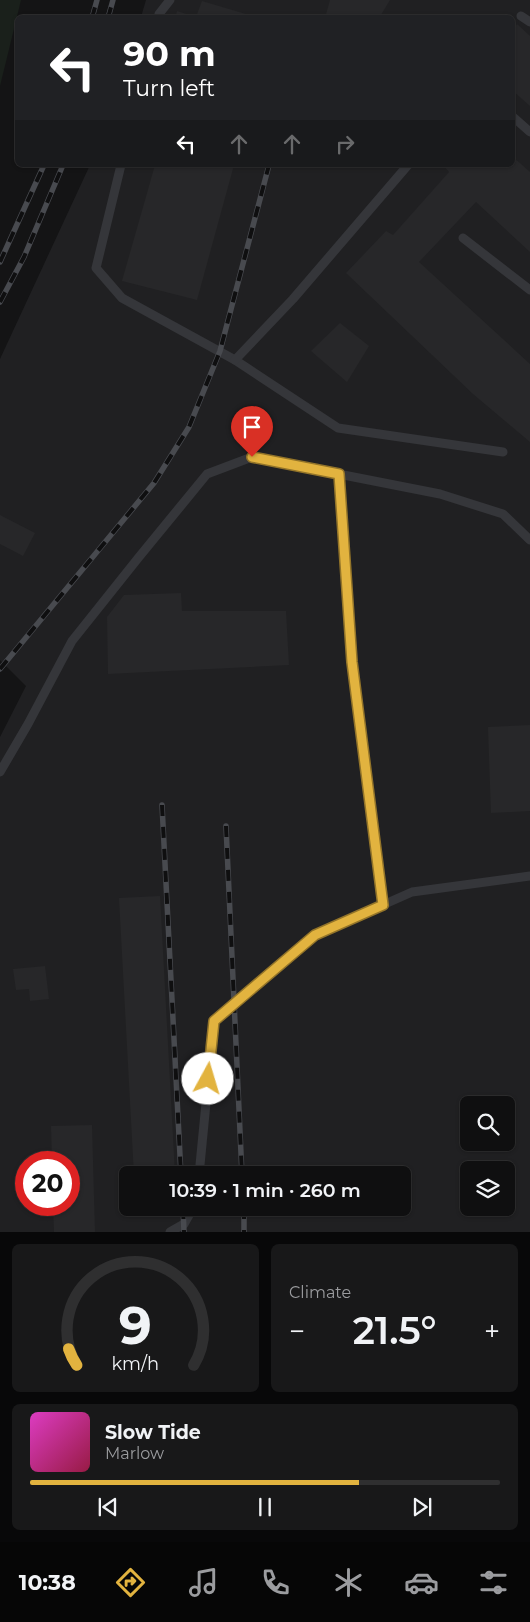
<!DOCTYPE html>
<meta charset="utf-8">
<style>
:root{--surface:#0f0f10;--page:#181819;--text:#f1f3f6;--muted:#9b9c9f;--line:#2f2f30;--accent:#e2b33f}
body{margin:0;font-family:Montserrat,sans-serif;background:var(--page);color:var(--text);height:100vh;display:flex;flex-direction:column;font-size:19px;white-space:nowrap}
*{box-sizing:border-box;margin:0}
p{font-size:16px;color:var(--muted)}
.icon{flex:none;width:28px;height:28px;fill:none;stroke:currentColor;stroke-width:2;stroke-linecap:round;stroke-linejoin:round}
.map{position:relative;height:1232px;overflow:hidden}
.side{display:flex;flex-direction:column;gap:12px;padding:12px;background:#080809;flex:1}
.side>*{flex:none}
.top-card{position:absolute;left:15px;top:15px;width:500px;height:152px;border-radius:8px;box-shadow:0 1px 4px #0004,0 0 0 1px var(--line);background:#202124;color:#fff;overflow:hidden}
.controls{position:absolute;left:460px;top:1096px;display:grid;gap:10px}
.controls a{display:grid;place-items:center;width:55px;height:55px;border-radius:8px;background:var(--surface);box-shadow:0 1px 4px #0004,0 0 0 1px var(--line);font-size:25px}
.speed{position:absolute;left:15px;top:1151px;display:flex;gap:10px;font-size:25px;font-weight:700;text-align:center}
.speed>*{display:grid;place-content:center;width:65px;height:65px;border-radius:50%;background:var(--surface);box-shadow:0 1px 4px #0004,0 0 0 1px var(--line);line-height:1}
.speed .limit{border:8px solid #d22;background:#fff;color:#111}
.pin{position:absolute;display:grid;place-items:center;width:42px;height:42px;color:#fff;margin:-51px -21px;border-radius:50% 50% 50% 0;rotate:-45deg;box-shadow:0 0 5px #0007}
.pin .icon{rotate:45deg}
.me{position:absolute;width:55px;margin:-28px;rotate:6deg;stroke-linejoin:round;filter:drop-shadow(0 0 4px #0008)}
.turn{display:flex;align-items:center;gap:18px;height:105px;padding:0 25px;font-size:22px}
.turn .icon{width:65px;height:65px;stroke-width:2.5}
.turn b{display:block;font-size:35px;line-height:42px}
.lanes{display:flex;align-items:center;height:48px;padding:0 25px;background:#0003;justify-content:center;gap:25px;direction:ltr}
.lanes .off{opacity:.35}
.big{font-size:38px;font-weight:600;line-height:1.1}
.side .tile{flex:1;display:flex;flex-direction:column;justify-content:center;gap:8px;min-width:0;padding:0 18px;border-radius:8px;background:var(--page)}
.side .dial{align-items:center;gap:0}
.dial svg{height:130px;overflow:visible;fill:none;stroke:var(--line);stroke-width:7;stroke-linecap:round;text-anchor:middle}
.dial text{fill:var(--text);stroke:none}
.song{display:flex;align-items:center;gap:15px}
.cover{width:60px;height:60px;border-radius:8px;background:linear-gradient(135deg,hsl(310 70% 55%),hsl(340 70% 35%))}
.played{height:5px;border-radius:2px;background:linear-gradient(90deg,var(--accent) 70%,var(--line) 70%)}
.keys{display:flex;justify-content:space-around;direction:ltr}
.heat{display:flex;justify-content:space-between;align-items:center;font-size:28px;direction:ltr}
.side .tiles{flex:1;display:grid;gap:12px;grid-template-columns:1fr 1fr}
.tile:last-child{grid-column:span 2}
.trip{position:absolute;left:119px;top:1166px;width:292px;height:50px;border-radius:8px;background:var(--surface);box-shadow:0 1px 4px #0004,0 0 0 1px var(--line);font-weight:600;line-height:50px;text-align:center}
.tabs{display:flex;height:80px;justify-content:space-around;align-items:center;background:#060606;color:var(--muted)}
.tabs .icon{width:35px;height:35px}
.tabs .on{color:var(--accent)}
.tabs b{font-size:22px;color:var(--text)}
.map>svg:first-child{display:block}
.built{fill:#202022;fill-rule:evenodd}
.green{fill:#1a201b}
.building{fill:#272729}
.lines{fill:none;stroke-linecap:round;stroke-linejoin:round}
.lane{stroke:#35363a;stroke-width:9}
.rail-casing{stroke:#484a4f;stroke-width:5.5}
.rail{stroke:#0f0f10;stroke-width:4;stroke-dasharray:11;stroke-linecap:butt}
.route-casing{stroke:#937429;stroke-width:12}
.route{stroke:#e2b33f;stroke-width:9}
</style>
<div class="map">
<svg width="530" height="1232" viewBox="0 0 530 1232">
<rect width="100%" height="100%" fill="#141415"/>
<path class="built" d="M146 0H530V1232H0V737L26 686 0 660V359L90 165H512V18L141 17ZM469 1105H506V1142H469ZM26 1162H69V1205H26ZM469 1170H506V1208H469ZM128 1175H402V1208H128Z"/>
<polygon class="green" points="0,0 21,0 0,86"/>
<g class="building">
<polygon points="330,0 390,0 379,18 325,18"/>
<polygon points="202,1 256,17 256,18 175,18 177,11 196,17"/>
<polygon points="517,24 530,36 530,106 512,90 512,30"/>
<polygon points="512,156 530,172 530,252 476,202 419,262 530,364 530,442 473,394 346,273 386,231 393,235 449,172 443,165 512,165"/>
<polygon points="155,165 234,165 197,300 122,281"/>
<polygon points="340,323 369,346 347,382 311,351"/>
<polygon points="0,515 35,533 23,556 0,544"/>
<polygon points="181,593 182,611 286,611 289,665 108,674 107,617 124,595"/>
<polygon points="530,725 530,811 491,813 488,727"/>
<polygon points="160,896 175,1175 134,1175 119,898"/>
<polygon points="45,966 49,999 30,1001 29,989 16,990 13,969"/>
<polygon points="92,1125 95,1232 54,1232 53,1205 69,1205 69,1162 52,1162 51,1126"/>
<polygon points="136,1208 173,1208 173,1209 136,1211"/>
</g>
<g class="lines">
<g class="lane">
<polyline points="521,16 530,22"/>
<polyline points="158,18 159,14 170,0"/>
<polyline points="512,116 530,132"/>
<polyline points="121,165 96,268 122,298 235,360 338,428 503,452"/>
<polyline points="463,238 530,290"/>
<polyline points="235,360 293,299 408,165"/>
<polyline points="339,474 352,662 383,905"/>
<polyline points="0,772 28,724 72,641 139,557 207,474 252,457 440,494 503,514 530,540"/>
<polyline points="199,1175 214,1021 315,935 412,892 530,876"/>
<polyline points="170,1232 184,1224 193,1208"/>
</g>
<defs>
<g id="rail">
<polyline points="92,18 97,0"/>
<polyline points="108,18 113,0"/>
<polyline points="0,262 44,165"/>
<polyline points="0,302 24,257 63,165"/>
<polyline points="0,669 154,483 189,427 220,351 269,165"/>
<polyline points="162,805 181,1175"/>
<polyline points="226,826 242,1175"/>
<polyline points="183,1208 184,1232"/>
<polyline points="244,1208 244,1232"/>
</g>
</defs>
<use href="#rail" class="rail-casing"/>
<use href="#rail" class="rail"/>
</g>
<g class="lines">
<defs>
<polyline id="route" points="208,1079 214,1021 315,935 383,905 352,662 339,474 252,457"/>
</defs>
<use href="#route" class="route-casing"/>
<use href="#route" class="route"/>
</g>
</svg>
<div class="controls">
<a><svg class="icon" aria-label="search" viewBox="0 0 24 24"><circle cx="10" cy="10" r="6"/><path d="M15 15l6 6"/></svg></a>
<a><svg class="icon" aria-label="layers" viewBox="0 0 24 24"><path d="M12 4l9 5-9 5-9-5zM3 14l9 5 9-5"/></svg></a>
</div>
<div class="speed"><div class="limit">20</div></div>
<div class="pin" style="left:252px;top:457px;background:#d93025"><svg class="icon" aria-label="arrive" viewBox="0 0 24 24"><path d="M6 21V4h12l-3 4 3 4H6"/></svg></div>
<svg class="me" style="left:208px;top:1079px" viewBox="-20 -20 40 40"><circle r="19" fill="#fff"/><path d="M0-13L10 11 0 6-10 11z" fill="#e2b33f"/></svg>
<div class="trip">10:39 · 1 min · 260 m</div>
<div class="top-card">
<div class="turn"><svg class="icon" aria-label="left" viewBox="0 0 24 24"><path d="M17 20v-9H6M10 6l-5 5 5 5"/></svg><div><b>90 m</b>Turn left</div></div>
<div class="lanes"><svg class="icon" aria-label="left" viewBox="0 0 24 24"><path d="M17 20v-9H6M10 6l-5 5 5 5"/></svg><svg class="icon off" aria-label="ahead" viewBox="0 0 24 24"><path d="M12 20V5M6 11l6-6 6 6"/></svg><svg class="icon off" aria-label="ahead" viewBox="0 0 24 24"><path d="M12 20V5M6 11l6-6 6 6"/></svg><svg class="icon off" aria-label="right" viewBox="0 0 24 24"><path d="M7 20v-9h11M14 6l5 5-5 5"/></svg></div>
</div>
</div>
<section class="side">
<div class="tiles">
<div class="tile dial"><svg viewBox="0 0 100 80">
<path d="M14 69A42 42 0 1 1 86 69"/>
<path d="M14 69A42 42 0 0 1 9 59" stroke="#e2b33f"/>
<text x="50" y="56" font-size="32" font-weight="700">9</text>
<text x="50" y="72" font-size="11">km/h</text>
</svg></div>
<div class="tile"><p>Climate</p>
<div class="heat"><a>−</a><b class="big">21.5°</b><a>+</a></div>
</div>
<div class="tile">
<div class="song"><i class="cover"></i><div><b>Slow Tide</b><p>Marlow</p></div></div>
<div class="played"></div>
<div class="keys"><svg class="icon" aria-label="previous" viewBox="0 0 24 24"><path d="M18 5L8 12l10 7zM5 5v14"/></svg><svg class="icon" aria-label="pause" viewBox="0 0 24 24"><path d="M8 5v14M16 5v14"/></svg><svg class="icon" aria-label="next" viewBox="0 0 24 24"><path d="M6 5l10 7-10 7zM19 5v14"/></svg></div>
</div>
</div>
</section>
<nav class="tabs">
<b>10:38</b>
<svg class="icon on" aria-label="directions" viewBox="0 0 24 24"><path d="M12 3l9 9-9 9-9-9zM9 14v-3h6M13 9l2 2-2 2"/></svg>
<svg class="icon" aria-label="music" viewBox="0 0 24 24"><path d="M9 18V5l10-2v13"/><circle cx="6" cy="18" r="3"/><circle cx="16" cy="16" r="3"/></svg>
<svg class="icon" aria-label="phone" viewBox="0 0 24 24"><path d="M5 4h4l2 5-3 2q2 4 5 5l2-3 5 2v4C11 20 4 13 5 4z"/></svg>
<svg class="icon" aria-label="climate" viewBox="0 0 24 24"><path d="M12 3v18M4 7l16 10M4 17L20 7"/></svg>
<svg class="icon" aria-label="car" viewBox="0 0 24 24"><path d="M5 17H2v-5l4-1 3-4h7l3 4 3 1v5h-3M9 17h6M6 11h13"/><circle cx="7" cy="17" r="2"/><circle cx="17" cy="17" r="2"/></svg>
<svg class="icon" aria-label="filters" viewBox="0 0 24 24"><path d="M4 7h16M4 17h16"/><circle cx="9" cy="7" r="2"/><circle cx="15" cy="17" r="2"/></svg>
</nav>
